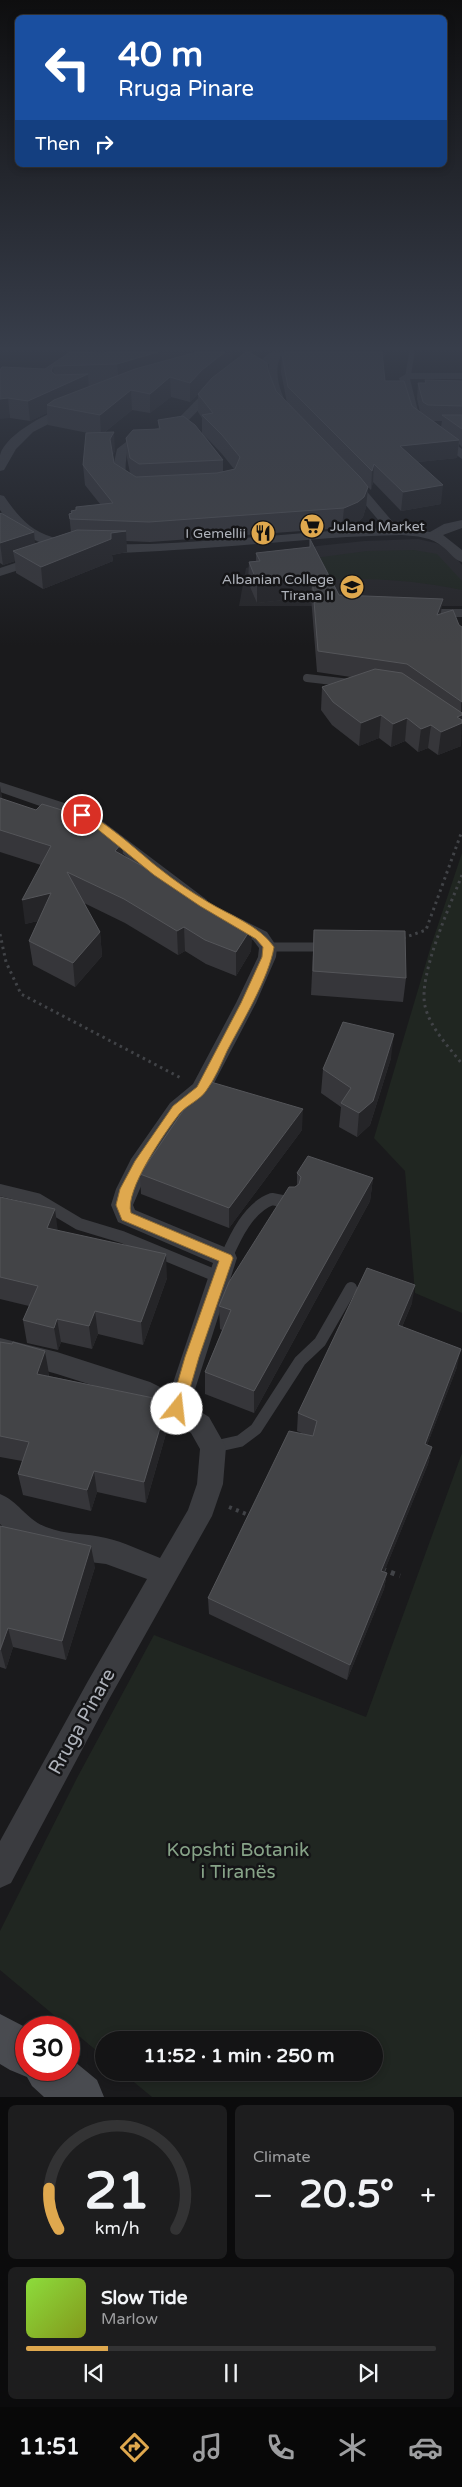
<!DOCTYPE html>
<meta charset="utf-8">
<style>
:root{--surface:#141415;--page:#1d1d1e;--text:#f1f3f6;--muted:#9d9ea0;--line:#333334;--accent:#dfa84e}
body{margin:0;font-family:"Varela Round",sans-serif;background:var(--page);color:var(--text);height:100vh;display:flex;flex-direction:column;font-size:19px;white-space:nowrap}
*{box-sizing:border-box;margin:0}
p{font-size:16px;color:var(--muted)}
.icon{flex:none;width:28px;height:28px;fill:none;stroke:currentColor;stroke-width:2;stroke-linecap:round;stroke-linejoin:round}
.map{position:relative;height:2097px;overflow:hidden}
.details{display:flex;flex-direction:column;gap:8px;padding:8px;background:#0b0b0c;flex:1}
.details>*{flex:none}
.hud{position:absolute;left:15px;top:15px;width:432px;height:152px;border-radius:8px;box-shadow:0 2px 8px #0003,0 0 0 1px var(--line);background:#1a4fa0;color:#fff;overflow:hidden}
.speed{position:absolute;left:15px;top:2016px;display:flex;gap:10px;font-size:25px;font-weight:700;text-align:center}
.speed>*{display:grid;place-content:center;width:65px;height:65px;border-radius:50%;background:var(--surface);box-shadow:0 2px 8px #0003,0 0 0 1px var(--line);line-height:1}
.speed .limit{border:8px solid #d22;background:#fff;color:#111}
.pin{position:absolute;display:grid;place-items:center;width:42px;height:42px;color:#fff;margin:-21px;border:2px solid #fff;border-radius:50%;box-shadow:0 1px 5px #0007}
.me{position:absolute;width:55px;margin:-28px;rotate:16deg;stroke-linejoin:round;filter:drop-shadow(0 0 4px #0008)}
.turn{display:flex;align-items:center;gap:18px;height:105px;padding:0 20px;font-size:22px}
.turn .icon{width:65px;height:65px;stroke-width:2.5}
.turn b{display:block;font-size:35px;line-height:42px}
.then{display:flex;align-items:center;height:48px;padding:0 20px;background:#0003;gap:10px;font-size:19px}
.big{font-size:38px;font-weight:700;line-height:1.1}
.details .tile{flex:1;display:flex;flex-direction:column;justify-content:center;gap:8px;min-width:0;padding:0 18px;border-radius:8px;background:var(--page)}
.details .dial{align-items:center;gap:0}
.dial svg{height:130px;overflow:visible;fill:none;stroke:var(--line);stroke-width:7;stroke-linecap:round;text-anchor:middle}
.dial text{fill:var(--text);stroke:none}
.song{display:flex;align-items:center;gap:15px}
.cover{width:60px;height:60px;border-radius:8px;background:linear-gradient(135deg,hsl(90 70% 55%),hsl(70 70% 35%))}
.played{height:5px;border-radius:2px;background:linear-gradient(90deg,var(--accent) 20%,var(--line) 20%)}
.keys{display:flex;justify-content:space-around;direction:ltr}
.heat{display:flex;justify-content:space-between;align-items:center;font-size:28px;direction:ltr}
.details .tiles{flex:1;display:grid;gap:8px;grid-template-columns:1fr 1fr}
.tile:last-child{grid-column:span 2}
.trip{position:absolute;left:95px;top:2031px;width:288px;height:50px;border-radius:25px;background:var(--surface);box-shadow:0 2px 8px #0003,0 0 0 1px var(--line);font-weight:700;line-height:50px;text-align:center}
.tabs{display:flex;height:80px;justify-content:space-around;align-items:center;background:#080808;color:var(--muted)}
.tabs .icon{width:35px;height:35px}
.tabs .active{color:var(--accent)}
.tabs b{font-size:22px;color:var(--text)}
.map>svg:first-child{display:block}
.built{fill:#262629}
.green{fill:#202621}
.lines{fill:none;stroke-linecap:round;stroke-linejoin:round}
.path-far2{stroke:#414347;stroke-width:3;stroke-dasharray:2.5 4;stroke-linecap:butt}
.path-far1{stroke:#414347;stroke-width:4;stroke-dasharray:3 4.5;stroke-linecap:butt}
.path{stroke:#414347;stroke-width:5;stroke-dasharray:4 5.5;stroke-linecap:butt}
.lane-far3{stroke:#3b3c40;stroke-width:5.5}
.lane-far2{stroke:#3b3c40;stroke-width:8}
.lane-far1{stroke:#3b3c40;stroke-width:9}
.lane{stroke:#3b3c40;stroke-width:12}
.street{fill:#3b3c40;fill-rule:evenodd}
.secondary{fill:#494b50;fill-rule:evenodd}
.wall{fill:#36363a;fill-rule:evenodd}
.shaded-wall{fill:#252528}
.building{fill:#434447;stroke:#545559}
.route{fill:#dfa84e;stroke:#916d33}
.labels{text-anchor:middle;stroke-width:5;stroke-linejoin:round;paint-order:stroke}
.far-poi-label{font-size:14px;fill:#aeb2ba;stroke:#151517;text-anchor:end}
.near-street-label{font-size:19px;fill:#aeb2ba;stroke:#151517}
.near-park-label{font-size:19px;fill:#87a388;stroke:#151517}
</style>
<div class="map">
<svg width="462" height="2097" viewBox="0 0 462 2097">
<rect width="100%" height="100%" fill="#1a1a1c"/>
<polygon class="built" points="418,539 436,543 447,548 462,565 462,606 239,606 246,568 317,546 365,541"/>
<g class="green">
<path d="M414 550 437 554 462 581V590C418 581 374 577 329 580L315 558 367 551Z"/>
<polygon points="462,853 462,1313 415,1293 405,1171 374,1138 431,946"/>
<polygon points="462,1453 462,2097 152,2097 123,2073 374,2072 374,2040 104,2040 104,2057 0,1970 0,1931 77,1778 154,1635 366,1717"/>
</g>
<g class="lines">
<g class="path-far2">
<path d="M462 875C450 906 418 975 425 1006 430 1028 449 1047 462 1064"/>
<polyline points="0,934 6,962 21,994 181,1078"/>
<polyline points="403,938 426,930 462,831"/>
</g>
<polyline class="path-far1" points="229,1507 251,1516"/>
<polyline class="path" points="382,1569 400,1576"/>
<polyline class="lane-far3" points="408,376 412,352"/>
<g class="lane-far2">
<polyline points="428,613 462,613"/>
<polyline points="307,678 350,683"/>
</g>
<polyline class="lane-far1" points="268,947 325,947"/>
<g class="lane">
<polyline points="0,1190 37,1199 79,1224 122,1237 219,1277"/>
<path d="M226 1258C235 1237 249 1207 272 1199L292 1203"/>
<polyline points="213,1447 240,1441 256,1429 300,1361 320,1342 351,1288"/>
</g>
<g class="street">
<path d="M271 352H284C270 367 281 397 291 411L289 413H281C269 398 266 383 269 364L237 365 232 362 237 359H262Z"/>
<polygon points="408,373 462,373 462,379 410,379 420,419 462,449 462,459 411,422 399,378"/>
<path d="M216 383 221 386 220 388 182 427 143 439 127 453C124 475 125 473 138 488L136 491H128L117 482 113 467 117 449 135 435 174 423 212 384Z"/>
<path d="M72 405 78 408 76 410 33 432 16 449 4 470 0 471C0 466 0 459 0 455 6 433 52 410 72 405Z"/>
<path d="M348 473 352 474 398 528 430 532 444 524 462 520V528L443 535 462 550V562C454 560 450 552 443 547 432 537 416 536 402 535 326 536 250 546 174 550 132 553 85 556 45 544 26 538 11 526 0 510V495L4 496C17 515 29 530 52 537 82 547 119 544 150 544 229 541 307 531 385 528L342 477Z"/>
<polygon points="42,554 49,558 47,561 0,576 0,568"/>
<polygon points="0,782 89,811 207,900 204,904 192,904 151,877 93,829 77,819 0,792"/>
<path d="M229 913 267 932 277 947 276 957 256 1003 211 1089 208 1094 184 1115 148 1170 133 1205 135 1210 234 1251 237 1258 190 1405 209 1417 226 1447 223 1484 212 1516 108 1701 11 1883 0 1888V1841L88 1681 147 1579 106 1564 65 1559 40 1551 17 1540 0 1524V1494C18 1501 27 1520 46 1527 66 1535 86 1533 106 1538 124 1542 142 1551 160 1558L188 1510 197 1484 200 1449 191 1433 142 1401 57 1374 0 1358V1338L57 1352 150 1382 170 1392 213 1263 118 1222 111 1205 116 1189 131 1159 170 1103 193 1084 236 1003 258 957 259 948 253 940 223 923 220 919 223 915Z"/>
</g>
<polygon class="secondary" points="0,2014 27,2028 26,2070 69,2070 69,2057 97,2080 104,2097 44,2097 32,2086 27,2077 10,2070 0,2064"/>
</g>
<g class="wall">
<path d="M70 352 233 362 268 370 276 391 287 403 281 372 282 355 383 359 385 381 412 406 420 412 417 399 418 383H425V380L462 381V447L459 444 457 458 418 462 441 504 401 511 373 482 371 490 368 487 366 507 363 517 357 523 342 528 150 542 126 541 127 552 112 555 113 561 43 589 16 573 15 561 3 565 0 563V514L35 544 71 532 69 514 76 510 100 504 85 485 83 465 88 433 48 425 47 413 30 421 10 418 0 370 45 369ZM198 394V412L202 418V433L158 420 159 429 126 438 127 458 130 473 114 463 113 455 115 451 105 432 132 410 150 413 171 397 190 402ZM434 421H442L441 427ZM205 436 222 454 234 469 223 472V460Z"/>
<polygon points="310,539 339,595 441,614 462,627 462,626 461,746 438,755 428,748 418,752 405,741 391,747 379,738 359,746 332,725 321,710 322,687 351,677 317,672 311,597 257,603 248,582 249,562 256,561 256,553 310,547"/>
<polygon points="0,786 2,799 36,810 65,811 65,815 123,856 252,927 251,951 236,976 206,964 185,951 178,955 125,923 84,903 100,932 102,956 75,987 33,965 29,941 38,921 25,924 41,865 0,852"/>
<polygon points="314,930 406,978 403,1002 311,995"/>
<polygon points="391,1058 370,1125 357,1137 339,1127 341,1107 321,1093 323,1069"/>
<polygon points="302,1130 229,1228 141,1194 140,1174"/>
<polygon points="297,1173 373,1178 370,1201 254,1413 205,1394 205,1372 222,1330 220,1329 219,1306 295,1187 297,1186"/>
<polygon points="0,1197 58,1230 167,1278 143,1345 98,1334 92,1349 61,1342 58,1350 27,1343 23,1320 29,1306 0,1299"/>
<polygon points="412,1303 402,1327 457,1367 427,1445 432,1447 428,1464 384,1572 387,1573 384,1589 347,1680 209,1614 208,1598 304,1434 297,1431 298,1413"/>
<polygon points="0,1342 49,1374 49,1376 168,1401 169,1423 146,1503 97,1492 91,1511 23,1495 18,1474 22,1461 0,1457"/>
<polygon points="0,1526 95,1567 66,1660 13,1647 6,1669 0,1667"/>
</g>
<g class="shaded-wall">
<polygon points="158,352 233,352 233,365 202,390 190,402 190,383 202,370 119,383 117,364"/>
<polygon points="381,352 388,352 380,363"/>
<polygon points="53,366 55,386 88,374 89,394 47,405 47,413 30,421 28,401 51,371"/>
<polygon points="170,377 171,397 150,413 150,394"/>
<polygon points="131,390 132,410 101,435 100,415"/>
<polygon points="8,398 10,418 0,419 0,399"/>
<polygon points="114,432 115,451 111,458 110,439"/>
<polygon points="459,440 457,458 399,464 400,446"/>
<polygon points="374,464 373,482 371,490 372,471"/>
<polygon points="443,485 441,504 401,511 403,492"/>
<polygon points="368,487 366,507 363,517 357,523 342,528 344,508"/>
<polygon points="126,531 127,552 112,555 113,561 43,589 41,567 111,533"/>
<polygon points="34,532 36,553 13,551 15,561 3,565 0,543"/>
<polygon points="312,576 311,597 257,603 257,582"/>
<polygon points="443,599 440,619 437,615"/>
<polygon points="381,715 379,738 359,746 361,723"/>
<polygon points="462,715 461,746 438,755 441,732 457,717"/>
<polygon points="407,718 405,741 391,747 393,724"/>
<polygon points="431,725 428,748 418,752 421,729"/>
<polygon points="0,786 4,810 0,806"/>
<polygon points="122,843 124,867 115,851"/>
<polygon points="51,893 54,917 25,924 22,900"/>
<polygon points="184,927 185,951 178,955 177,931"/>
<polygon points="252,927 251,951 236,976 236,952"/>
<polygon points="100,932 102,956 75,987 73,963"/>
<polygon points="394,1034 391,1058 370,1125 357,1137 359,1113"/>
<polygon points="303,1109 302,1130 229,1228 229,1208"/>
<polygon points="373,1178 370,1201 254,1413 254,1391"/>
<polygon points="55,1209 58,1232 47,1228"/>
<polygon points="166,1254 167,1278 143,1345 141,1322"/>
<polygon points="415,1285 412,1303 395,1343 398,1325"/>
<polygon points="95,1311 98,1334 92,1349 89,1326"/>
<polygon points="57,1319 61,1342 58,1350 54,1328"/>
<polygon points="461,1349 457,1367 421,1461 425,1444"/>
<polygon points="45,1351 49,1374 41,1396 37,1374"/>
<polygon points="168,1401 169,1423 146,1503 144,1482"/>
<polygon points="432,1447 428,1464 378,1587 381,1571"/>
<polygon points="94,1471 97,1492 91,1511 87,1490"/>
<polygon points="91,1546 95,1567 66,1660 62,1641"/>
<polygon points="387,1573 384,1589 347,1680 350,1665"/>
<polygon points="8,1628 13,1647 6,1669 1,1650"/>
</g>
<g class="building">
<polygon points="70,352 104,353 107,352 158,352 117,364 53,366 51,371 55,375 88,374 28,401 8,398 0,399 0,370 2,367 45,369"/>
<polygon points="197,352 225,352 202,370 190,383 170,377 150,394 131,390 100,415 47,405 54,400 135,369"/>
<polygon points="246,352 249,352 267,363 268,370 276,391 360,477 368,487 364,497 358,502 344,508 149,522 70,519 69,514 72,513 71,511 76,510 76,507 113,503 83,465 86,433 114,432 110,439 114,463 136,477 217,473 235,469 240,457 222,435 202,415 213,413 198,394 212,378"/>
<polygon points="285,352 382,352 385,381 404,381 412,406 459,440 400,446 443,485 403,492 374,464 372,471 288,387 282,355"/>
<polygon points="425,380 462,381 462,406 428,405 423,402 418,383 426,383"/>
<polygon points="442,415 462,415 462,429"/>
<polygon points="183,416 195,425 223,460 139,464 130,458 126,438 133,430 160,429 158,420"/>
<polygon points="1,513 34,532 0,543 0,514"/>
<polygon points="77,530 126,531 111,533 111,539 41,567 13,551"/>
<polygon points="310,539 339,595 443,599 437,615 453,610 459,625 462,627 462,702 407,664 318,651 312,576 257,582 249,562 260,561 256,553 310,547"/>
<polygon points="375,669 402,673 462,713 462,715 457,717 462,720 462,723 441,732 431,725 421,729 407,718 393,724 381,715 361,723 333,702 322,687"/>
<polygon points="0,798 36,810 42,804 65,811 61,814 108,829 122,843 115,851 252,927 236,952 205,940 184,927 177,931 124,899 67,872 100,932 73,963 29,941 51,893 22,900 51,846 0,830"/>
<polygon points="314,930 405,931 406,978 313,971"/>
<polygon points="343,1022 394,1034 373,1101 359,1113 341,1103 351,1088 323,1069"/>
<polygon points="204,1080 303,1109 229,1208 140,1174"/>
<polygon points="308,1156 373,1178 254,1391 205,1372 231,1310 219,1306 229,1282 289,1187 295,1187 299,1184 301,1177 297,1173"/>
<polygon points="0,1197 55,1209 47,1228 166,1254 141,1322 95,1311 89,1326 57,1319 54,1328 23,1320 38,1286 0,1277"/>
<polygon points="367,1268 415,1285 398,1325 461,1349 425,1444 432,1447 381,1571 387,1573 350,1665 208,1598 289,1431 313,1436 317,1421 298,1413"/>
<polygon points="0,1342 12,1344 13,1342 45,1351 37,1374 168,1401 144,1482 94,1471 87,1490 18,1474 29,1442 0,1436"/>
<polygon points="0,1526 91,1546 62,1641 8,1628 0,1650"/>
</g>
<linearGradient id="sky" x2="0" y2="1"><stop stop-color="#0e0e0f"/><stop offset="0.54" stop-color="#383e4b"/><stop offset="1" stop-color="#383e4b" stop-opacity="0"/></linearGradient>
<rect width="462" height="646" fill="url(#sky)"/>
<path class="route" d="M79 813C95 810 145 858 160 869 175 881 191 892 208 902 229 915 259 925 274 947 269 978 242 1022 227 1051 221 1064 215 1079 206 1091 200 1100 187 1105 180 1113 165 1132 124 1191 131 1213L231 1255 233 1258 199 1357 184 1409 182 1413 177 1415 172 1413 170 1409 185 1357 219 1261 122 1220 116 1205 120 1189 135 1161 173 1106 197 1087 241 1003 262 957 263 947 256 939 200 906 154 875 95 827 79 817Z"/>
<defs>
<symbol id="supermarket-disc" viewBox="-11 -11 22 22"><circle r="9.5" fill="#dfa84e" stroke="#151517"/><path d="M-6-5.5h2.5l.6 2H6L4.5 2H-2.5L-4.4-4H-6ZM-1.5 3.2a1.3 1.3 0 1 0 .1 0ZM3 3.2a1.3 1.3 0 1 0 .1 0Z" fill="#111"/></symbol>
<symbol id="restaurant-disc" viewBox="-11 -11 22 22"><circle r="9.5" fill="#dfa84e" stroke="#151517"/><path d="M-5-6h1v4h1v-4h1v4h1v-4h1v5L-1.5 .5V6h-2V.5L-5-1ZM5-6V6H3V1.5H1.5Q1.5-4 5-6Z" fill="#111"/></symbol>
<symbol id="school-disc" viewBox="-11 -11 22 22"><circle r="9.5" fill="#dfa84e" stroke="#151517"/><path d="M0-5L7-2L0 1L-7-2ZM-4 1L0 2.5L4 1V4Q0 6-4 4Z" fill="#111"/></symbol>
</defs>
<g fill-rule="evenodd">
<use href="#supermarket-disc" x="298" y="512" width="28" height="28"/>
<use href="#restaurant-disc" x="249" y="519" width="28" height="28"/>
<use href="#school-disc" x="338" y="573" width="28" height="28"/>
</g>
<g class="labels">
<g class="far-poi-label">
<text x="330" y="531" text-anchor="start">Juland Market</text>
<text x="246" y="538">I Gemellii</text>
<text x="334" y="584">Albanian College<tspan x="334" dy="16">Tirana II</tspan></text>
</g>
<g class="near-street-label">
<text transform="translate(81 1721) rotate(-61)" y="7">Rruga Pinare</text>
</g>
<g class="near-park-label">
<text x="238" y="1856">Kopshti Botanik<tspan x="238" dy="22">i Tiranës</tspan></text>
</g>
</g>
</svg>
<div class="speed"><div class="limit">30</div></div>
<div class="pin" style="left:82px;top:815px;background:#d93025"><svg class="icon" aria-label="arrive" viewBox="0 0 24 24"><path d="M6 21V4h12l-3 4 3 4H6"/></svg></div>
<svg class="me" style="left:177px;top:1409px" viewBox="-20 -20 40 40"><circle r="19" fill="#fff"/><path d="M0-13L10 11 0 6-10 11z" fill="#dfa84e"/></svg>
<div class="trip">11:52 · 1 min · 250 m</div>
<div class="hud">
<div class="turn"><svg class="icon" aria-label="left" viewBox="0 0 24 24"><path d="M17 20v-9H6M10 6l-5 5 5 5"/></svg><div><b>40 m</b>Rruga Pinare</div></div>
<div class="then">Then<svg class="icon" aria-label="right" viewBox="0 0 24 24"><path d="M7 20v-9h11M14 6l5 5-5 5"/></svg></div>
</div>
</div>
<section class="details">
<div class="tiles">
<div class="tile dial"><svg viewBox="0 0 100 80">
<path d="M14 69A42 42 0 1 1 86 69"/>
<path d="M14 69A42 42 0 0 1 8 44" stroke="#dfa84e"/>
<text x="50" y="56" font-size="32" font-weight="700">21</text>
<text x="50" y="72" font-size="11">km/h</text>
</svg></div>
<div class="tile"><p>Climate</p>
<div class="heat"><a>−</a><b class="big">20.5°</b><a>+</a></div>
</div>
<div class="tile">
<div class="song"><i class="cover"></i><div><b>Slow Tide</b><p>Marlow</p></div></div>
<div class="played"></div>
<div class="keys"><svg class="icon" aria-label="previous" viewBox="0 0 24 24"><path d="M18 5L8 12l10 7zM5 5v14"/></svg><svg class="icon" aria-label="pause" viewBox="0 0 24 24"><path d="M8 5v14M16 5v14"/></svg><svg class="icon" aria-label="next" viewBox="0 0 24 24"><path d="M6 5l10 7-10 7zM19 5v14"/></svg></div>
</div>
</div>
</section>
<nav class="tabs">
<b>11:51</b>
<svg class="icon active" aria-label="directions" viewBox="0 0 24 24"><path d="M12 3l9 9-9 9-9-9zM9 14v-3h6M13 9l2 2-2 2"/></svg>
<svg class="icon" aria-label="music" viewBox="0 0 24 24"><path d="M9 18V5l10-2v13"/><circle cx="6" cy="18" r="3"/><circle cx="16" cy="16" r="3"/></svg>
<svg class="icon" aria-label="phone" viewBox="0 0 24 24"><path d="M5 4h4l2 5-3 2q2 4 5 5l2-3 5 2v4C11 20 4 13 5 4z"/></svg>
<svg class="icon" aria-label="climate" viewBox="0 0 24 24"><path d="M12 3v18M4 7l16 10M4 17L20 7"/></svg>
<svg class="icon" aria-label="car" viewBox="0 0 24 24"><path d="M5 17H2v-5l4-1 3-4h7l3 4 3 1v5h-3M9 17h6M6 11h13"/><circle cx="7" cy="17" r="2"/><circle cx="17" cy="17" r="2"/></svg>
</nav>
